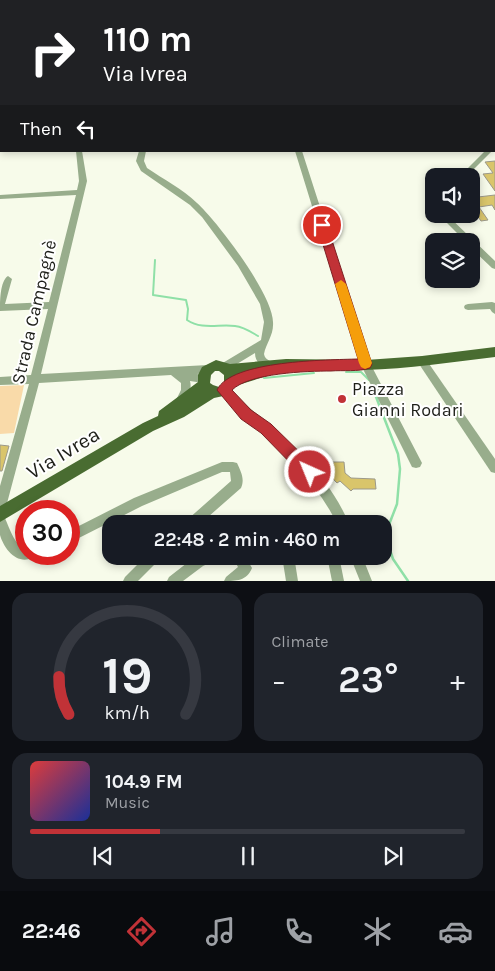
<!DOCTYPE html>
<meta charset="utf-8">
<style>
:root{--surface:#171b24;--page:#20242c;--text:#f1f3f6;--muted:#9ea1a6;--line:#363941;--accent:#c13237}
body{margin:0;font-family:Karla,sans-serif;background:var(--page);color:var(--text);height:100vh;display:flex;flex-direction:column;font-size:19px;white-space:nowrap}
*{box-sizing:border-box;margin:0}
p{font-size:16px;color:var(--muted)}
.icon{flex:none;width:28px;height:28px;fill:none;stroke:currentColor;stroke-width:2;stroke-linecap:round;stroke-linejoin:round}
.map{position:relative;height:581px;overflow:hidden}
.details{display:flex;flex-direction:column;gap:12px;padding:12px;background:#0d0f14;flex:1}
.details>*{flex:none}
.top-card{position:absolute;left:0px;top:0px;width:495px;height:152px;box-shadow:0 2px 8px #0003;background:#202124;color:#fff;overflow:hidden}
.buttons{position:absolute;left:425px;top:168px;display:grid;gap:10px}
.buttons a{display:grid;place-items:center;width:55px;height:55px;border-radius:10px;background:var(--surface);box-shadow:0 2px 8px #0003;font-size:25px}
.speed{position:absolute;left:15px;top:500px;display:flex;gap:10px;font-size:25px;font-weight:700;text-align:center}
.speed>*{display:grid;place-content:center;width:65px;height:65px;border-radius:50%;background:var(--surface);box-shadow:0 2px 8px #0003;line-height:1}
.speed .limit{border:8px solid #d22;background:#fff;color:#111}
.pin{position:absolute;display:grid;place-items:center;width:42px;height:42px;color:#fff;margin:-21px;border:2px solid #fff;border-radius:50%;box-shadow:0 1px 5px #0007}
.me{position:absolute;width:55px;margin:-28px;rotate:316deg;stroke-linejoin:round;filter:drop-shadow(0 0 4px #0008)}
.turn{display:flex;align-items:center;gap:18px;height:105px;padding:0 20px;font-size:22px}
.turn .icon{width:65px;height:65px;stroke-width:2.5}
.turn b{display:block;font-size:35px;line-height:42px}
.then{display:flex;align-items:center;height:48px;padding:0 20px;background:#0003;gap:10px;font-size:19px}
.big{font-size:38px;font-weight:600;line-height:1.1}
.details .tile{flex:1;display:flex;flex-direction:column;justify-content:center;gap:8px;min-width:0;padding:0 18px;border-radius:15px;background:var(--page)}
.details .dial{align-items:center;gap:0}
.dial svg{height:130px;overflow:visible;fill:none;stroke:var(--line);stroke-width:7;stroke-linecap:round;text-anchor:middle}
.dial text{fill:var(--text);stroke:none}
.song{display:flex;align-items:center;gap:15px}
.cover{width:60px;height:60px;border-radius:8px;background:linear-gradient(135deg,hsl(0 70% 55%),hsl(230 70% 35%))}
.played{height:5px;border-radius:2px;background:linear-gradient(90deg,var(--accent) 30%,var(--line) 30%)}
.keys{display:flex;justify-content:space-around;direction:ltr}
.heat{display:flex;justify-content:space-between;align-items:center;font-size:28px;direction:ltr}
.details .tiles{flex:1;display:grid;gap:12px;grid-template-columns:1fr 1fr}
.tile:last-child{grid-column:span 2}
.trip{position:absolute;left:102px;top:515px;width:290px;height:50px;border-radius:15px;background:var(--surface);box-shadow:0 2px 8px #0003;font-weight:600;line-height:50px;text-align:center}
.menu{display:flex;height:80px;justify-content:space-around;align-items:center;background:#090b0e;color:var(--muted)}
.menu .icon{width:35px;height:35px}
.menu .active{color:var(--accent)}
.menu b{font-size:22px;color:var(--text)}
.map>svg:first-child{display:block}
.green{fill:#f9daa9}
.lines{fill:none;stroke-linecap:round;stroke-linejoin:round}
.stream-far2{stroke:#8fe0a7;stroke-width:1}
.stream-far1{stroke:#8fe0a7;stroke-width:2}
.stream{stroke:#8fe0a7;stroke-width:2.5}
.building{fill:#d9c56b;stroke:#9c998a}
.minor{fill:#98ad8c;fill-rule:evenodd}
.major{fill:#496c31;fill-rule:evenodd}
.route{fill:#c13237;stroke:#7d2024}
.slow{fill:#f59e0b}
.poi-dot{fill:#c13237;stroke:#fff;stroke-width:2}
.labels{text-anchor:middle;stroke-width:4;stroke-linejoin:round;paint-order:stroke}
.street-label{font-size:18px;fill:#1e1f19;stroke:#fff}
.poi-label{font-size:18px;fill:#1e1f19;stroke:#fff;text-anchor:start}
.near-street-label{font-size:21px;fill:#1e1f19;stroke:#fff}
</style>
<div class="map">
<svg width="495" height="581" viewBox="0 0 495 581">
<rect width="100%" height="100%" fill="#f7fbea"/>
<polygon class="green" points="24,385 14,433 0,434 0,386"/>
<g class="lines">
<g class="stream-far2">
<polyline points="119,0 123,1"/>
<polyline points="451,0 459,1"/>
<polyline points="471,1 482,0"/>
</g>
<g class="stream-far1">
<path d="M155 260 153 295 186 300 188 309 187 320C202 330 218 324 235 326 244 327 251 332 258 336"/>
<polyline points="346,372 361,372 369,380"/>
<polyline points="264,378 314,373"/>
</g>
<polyline class="stream" points="373,389 398,454 400,469 397,504 385,535 393,559 408,581"/>
</g>
<g class="building">
<polygon points="495,161 495,191 483,174 493,173 485,162"/>
<polygon points="471,188 478,197 495,195 495,210 492,205 479,207 488,220 481,221 471,207"/>
<polygon points="0,445 9,446 2,471 0,471"/>
<polygon points="333,462 344,462 345,473 351,478 375,479 376,489 353,489 351,491 340,481 337,483 329,475 333,471"/>
</g>
<g class="lines">
<g class="minor">
<polygon points="314,0 319,0 319,1 315,1"/>
<rect x="0" y="54" width="1" height="4"/>
<rect x="0" y="74" width="1" height="4"/>
<rect x="0" y="124" width="1" height="5"/>
<path d="M76 151H82L87 181 41 374 208 365 211 366 213 369 211 372 197 374 207 376 208 379 207 382 203 383 190 381C192 389 189 396 185 403L181 405 177 403 176 400 181 390V383L171 375 39 383 6 507 4 511 0 513V486L29 384 0 385V377L31 375 48 309 0 311C0 301 0 281 8 276L12 279 5 304 49 302 76 195 0 199V195L77 190 79 181Z"/>
<path d="M139 151H146L144 161 147 168C163 179 183 189 197 203 218 222 273 295 273 322 274 335 266 343 264 354 265 361 272 360 275 365L273 368 270 369C262 366 255 363 255 353L227 370 224 371 221 370 219 367 221 364 261 340 264 322 260 304 238 266 202 217 190 205 141 171 136 161Z"/>
<polygon points="295,151 302,151 371,365 422,463 420,467 416,468 412,467 361,365"/>
<polygon points="485,151 492,151 467,176 460,176"/>
<polygon points="438,214 446,214 495,261 495,269 492,268 471,248 471,241 465,241"/>
<polygon points="492,302 495,303 495,314 492,312 490,309 468,310 465,309 464,307 465,305 468,304"/>
<polygon points="422,357 425,358 495,459 495,473 491,472 417,361 419,358"/>
<path d="M223 386 227 387C271 430 325 465 349 524H337C311 469 261 435 219 393L218 390 219 387Z"/>
<path d="M222 462H233L237 463C241 472 245 479 241 488L200 524H185L187 520 231 481 230 472H222L142 506 69 543V531L134 498Z"/>
<path d="M0 514 4 516C9 526 14 546 26 548V554H34L32 558C17 565 4 549 0 535 0 528 0 521 0 514Z"/>
<polygon points="146,556 161,556 159,560 138,581 123,581 125,577"/>
<polygon points="218,556 216,560 203,566 183,581 167,581 169,577 196,556"/>
<path d="M232 556H245L252 568C247 581 236 581 224 581L226 577 238 567Z"/>
<polygon points="282,556 294,556 298,581 286,581"/>
<polygon points="327,556 339,556 344,581 332,581"/>
<polygon points="350,556 362,556 372,581 360,581"/>
</g>
<g class="major">
<polygon points="408,0 417,0 418,1 407,1"/>
<rect x="494" y="43" width="1" height="5"/>
<path d="M495 347V357C452 362 408 369 365 370 333 371 301 368 269 371L267 376 235 386 228 395 214 398 184 417 153 431 0 522V506L143 423 158 416 159 411 198 382V375L202 367 216 360 230 364 286 359 366 360 422 356ZM215 371H219L224 375V383L219 387 213 385 210 383 211 375Z"/>
</g>
</g>
<path class="route" d="M322 222 327 225 372 364 370 368C358 372 343 370 331 371 307 371 249 373 232 390L251 410 271 424 315 467 317 472 315 477 310 479 304 477 261 433 241 419 217 390C231 360 328 360 358 359L317 225Z"/>
<polygon class="slow" points="341,280 346,284 372,363 370,367 365,369 361,367 359,363 335,284"/>
<circle class="poi-dot" cx="342" cy="399" r="5"/>
<g class="labels">
<g class="street-label">
<text transform="translate(34 312) rotate(-77)" y="6">Strada Campagnè</text>
</g>
<g class="poi-label">
<text x="352" y="395">Piazza<tspan x="352" dy="21">Gianni Rodari</tspan></text>
</g>
<g class="near-street-label">
<text transform="translate(63 453) rotate(-31)" y="7">Via Ivrea</text>
</g>
</g>
</svg>
<div class="buttons">
<a><svg class="icon" aria-label="sound" viewBox="0 0 24 24"><path d="M4 9h4l5-4v14l-5-4H4zM17 9q2 3 0 6"/></svg></a>
<a><svg class="icon" aria-label="layers" viewBox="0 0 24 24"><path d="M12 4l9 5-9 5-9-5zM3 14l9 5 9-5"/></svg></a>
</div>
<div class="speed"><div class="limit">30</div></div>
<div class="pin" style="left:322px;top:225px;background:#d93025"><svg class="icon" aria-label="arrive" viewBox="0 0 24 24"><path d="M6 21V4h12l-3 4 3 4H6"/></svg></div>
<svg class="me" style="left:310px;top:472px" viewBox="-20 -20 40 40"><circle r="17" fill="#c13237" stroke="#fff" stroke-width="3"/><path d="M0-11L8 9 0 5-8 9z" fill="#fff"/></svg>
<div class="trip">22:48 · 2 min · 460 m</div>
<div class="top-card">
<div class="turn"><svg class="icon" aria-label="right" viewBox="0 0 24 24"><path d="M7 20v-9h11M14 6l5 5-5 5"/></svg><div><b>110 m</b>Via Ivrea</div></div>
<div class="then">Then<svg class="icon" aria-label="left" viewBox="0 0 24 24"><path d="M17 20v-9H6M10 6l-5 5 5 5"/></svg></div>
</div>
</div>
<section class="details">
<div class="tiles">
<div class="tile dial"><svg viewBox="0 0 100 80">
<path d="M14 69A42 42 0 1 1 86 69"/>
<path d="M14 69A42 42 0 0 1 8 46" stroke="#c13237"/>
<text x="50" y="56" font-size="32" font-weight="700">19</text>
<text x="50" y="72" font-size="11">km/h</text>
</svg></div>
<div class="tile"><p>Climate</p>
<div class="heat"><a>−</a><b class="big">23°</b><a>+</a></div>
</div>
<div class="tile">
<div class="song"><i class="cover"></i><div><b>104.9 FM</b><p>Music</p></div></div>
<div class="played"></div>
<div class="keys"><svg class="icon" aria-label="previous" viewBox="0 0 24 24"><path d="M18 5L8 12l10 7zM5 5v14"/></svg><svg class="icon" aria-label="pause" viewBox="0 0 24 24"><path d="M8 5v14M16 5v14"/></svg><svg class="icon" aria-label="next" viewBox="0 0 24 24"><path d="M6 5l10 7-10 7zM19 5v14"/></svg></div>
</div>
</div>
</section>
<nav class="menu">
<b>22:46</b>
<svg class="icon active" aria-label="directions" viewBox="0 0 24 24"><path d="M12 3l9 9-9 9-9-9zM9 14v-3h6M13 9l2 2-2 2"/></svg>
<svg class="icon" aria-label="music" viewBox="0 0 24 24"><path d="M9 18V5l10-2v13"/><circle cx="6" cy="18" r="3"/><circle cx="16" cy="16" r="3"/></svg>
<svg class="icon" aria-label="phone" viewBox="0 0 24 24"><path d="M5 4h4l2 5-3 2q2 4 5 5l2-3 5 2v4C11 20 4 13 5 4z"/></svg>
<svg class="icon" aria-label="climate" viewBox="0 0 24 24"><path d="M12 3v18M4 7l16 10M4 17L20 7"/></svg>
<svg class="icon" aria-label="car" viewBox="0 0 24 24"><path d="M5 17H2v-5l4-1 3-4h7l3 4 3 1v5h-3M9 17h6M6 11h13"/><circle cx="7" cy="17" r="2"/><circle cx="17" cy="17" r="2"/></svg>
</nav>
